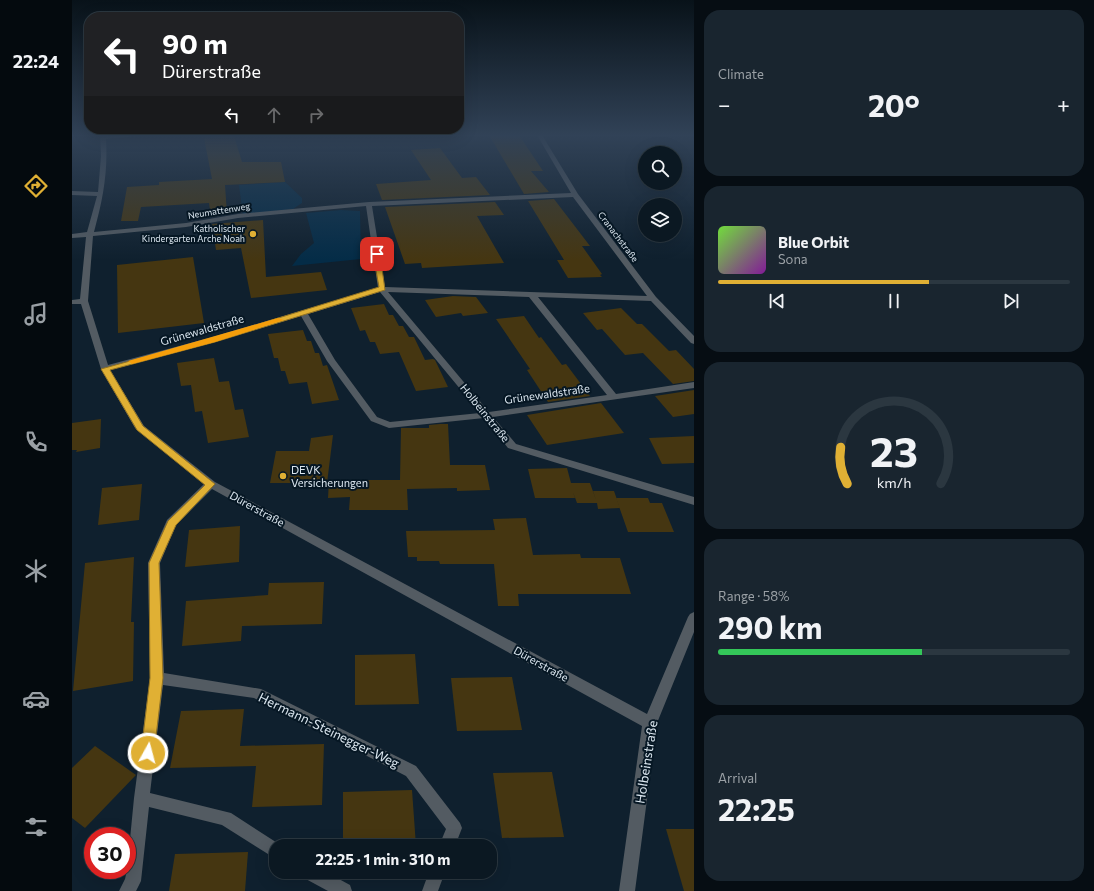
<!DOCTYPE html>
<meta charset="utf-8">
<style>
:root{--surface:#0b1822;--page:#19252f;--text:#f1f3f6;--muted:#9aa0a5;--line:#2b3740;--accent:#e0b034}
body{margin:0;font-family:Commissioner,sans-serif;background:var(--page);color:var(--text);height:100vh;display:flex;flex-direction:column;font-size:15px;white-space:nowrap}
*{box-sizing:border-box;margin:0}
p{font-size:13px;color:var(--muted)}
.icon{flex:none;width:22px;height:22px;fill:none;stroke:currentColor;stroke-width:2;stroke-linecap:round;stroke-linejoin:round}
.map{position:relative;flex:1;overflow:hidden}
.sheet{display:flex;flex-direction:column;gap:10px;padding:10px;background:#060d13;width:400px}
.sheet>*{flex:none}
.top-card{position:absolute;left:12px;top:12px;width:380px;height:122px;border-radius:16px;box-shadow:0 4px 16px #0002,0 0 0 1px var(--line);background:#202124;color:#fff;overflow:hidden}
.buttons{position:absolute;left:566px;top:146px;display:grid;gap:8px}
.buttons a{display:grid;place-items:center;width:44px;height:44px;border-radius:50%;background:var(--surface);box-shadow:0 4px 16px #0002,0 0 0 1px var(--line);font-size:20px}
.speed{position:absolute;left:12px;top:827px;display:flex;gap:8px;font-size:20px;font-weight:700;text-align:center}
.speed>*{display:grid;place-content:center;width:52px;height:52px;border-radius:50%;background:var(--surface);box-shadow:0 4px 16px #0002,0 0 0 1px var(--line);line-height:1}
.speed .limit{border:6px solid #d22;background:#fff;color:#111}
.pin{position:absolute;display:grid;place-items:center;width:34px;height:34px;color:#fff;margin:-17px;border-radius:8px;box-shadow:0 2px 6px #0006}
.me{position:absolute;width:44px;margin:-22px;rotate:7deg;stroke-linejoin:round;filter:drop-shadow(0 0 3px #0008)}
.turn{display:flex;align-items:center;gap:14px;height:84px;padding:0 12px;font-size:18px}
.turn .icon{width:52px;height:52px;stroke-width:2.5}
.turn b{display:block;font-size:28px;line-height:34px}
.lanes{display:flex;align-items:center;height:38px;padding:0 12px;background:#0003;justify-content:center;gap:20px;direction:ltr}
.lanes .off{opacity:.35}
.big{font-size:30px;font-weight:700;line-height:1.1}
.sheet .widget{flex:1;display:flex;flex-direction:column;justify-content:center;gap:6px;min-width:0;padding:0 14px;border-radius:16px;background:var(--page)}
.sheet .dial{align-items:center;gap:0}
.dial svg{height:104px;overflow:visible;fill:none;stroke:var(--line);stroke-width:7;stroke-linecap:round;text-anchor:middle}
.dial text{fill:var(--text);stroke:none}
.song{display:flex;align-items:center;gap:12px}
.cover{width:48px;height:48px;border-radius:6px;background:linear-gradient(135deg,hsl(100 70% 55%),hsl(290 70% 35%))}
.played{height:4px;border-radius:2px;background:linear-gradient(90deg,var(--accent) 60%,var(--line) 60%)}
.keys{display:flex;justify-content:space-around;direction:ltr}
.heat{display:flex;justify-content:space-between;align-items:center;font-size:22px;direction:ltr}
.charge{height:6px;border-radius:3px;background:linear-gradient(90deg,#34c759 58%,var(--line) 0)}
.trip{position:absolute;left:197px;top:839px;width:228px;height:40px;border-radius:16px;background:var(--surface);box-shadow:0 4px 16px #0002,0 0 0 1px var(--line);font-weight:700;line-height:40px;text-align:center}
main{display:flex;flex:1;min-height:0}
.menu{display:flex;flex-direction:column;width:72px;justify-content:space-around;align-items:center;background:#040a0e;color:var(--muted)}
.menu .icon{width:28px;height:28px}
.menu .selected{color:var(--accent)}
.menu b{font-size:18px;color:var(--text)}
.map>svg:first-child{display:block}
.green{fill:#042c47}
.building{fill:#453611}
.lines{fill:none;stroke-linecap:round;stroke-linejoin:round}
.street{fill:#535b62;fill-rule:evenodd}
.route{fill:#e0b034;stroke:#927222}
.slow{fill:#f59e0b}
.poi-dot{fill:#e0b034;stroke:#061724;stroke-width:1.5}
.labels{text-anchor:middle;stroke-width:4;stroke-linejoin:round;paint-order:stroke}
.far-street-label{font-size:9px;fill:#dce7f0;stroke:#061724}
.far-poi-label{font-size:9px;fill:#dce7f0;stroke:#061724;text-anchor:end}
.street-label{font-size:11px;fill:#dce7f0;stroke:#061724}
.poi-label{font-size:11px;fill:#dce7f0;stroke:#061724;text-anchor:start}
.near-street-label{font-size:13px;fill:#dce7f0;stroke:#061724}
</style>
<main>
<nav class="menu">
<b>22:24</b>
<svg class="icon selected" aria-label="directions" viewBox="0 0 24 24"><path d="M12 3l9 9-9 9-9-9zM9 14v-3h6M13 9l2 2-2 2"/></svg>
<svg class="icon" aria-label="music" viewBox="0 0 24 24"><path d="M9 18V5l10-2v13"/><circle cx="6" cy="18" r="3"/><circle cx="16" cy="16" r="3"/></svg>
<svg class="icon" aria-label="phone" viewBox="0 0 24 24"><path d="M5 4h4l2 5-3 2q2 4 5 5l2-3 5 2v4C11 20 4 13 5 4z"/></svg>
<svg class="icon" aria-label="climate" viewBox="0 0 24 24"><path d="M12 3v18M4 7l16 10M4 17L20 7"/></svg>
<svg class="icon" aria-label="car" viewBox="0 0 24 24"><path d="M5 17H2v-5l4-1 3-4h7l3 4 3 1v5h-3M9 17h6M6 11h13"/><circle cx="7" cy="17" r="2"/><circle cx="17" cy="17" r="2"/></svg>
<svg class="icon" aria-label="filters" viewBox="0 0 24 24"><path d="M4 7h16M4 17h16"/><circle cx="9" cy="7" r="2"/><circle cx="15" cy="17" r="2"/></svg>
</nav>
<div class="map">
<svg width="622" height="891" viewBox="0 0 622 891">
<rect width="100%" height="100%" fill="#0f202e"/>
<g class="green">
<polygon points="213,182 230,198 230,203 221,209 171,215 167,185"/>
<polygon points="269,210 288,211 289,259 220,266 229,254 242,243 234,213"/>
</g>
<g class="building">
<polygon points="417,135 447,135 471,171 459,171 477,192 452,194"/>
<polygon points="162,136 170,162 209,162 213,182 153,185 155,214 139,217 137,203 69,207 66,221 49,221 55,187 87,185 87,182 140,179 132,138"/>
<polygon points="368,148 390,178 404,177 418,195 310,200 304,184 359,180 339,150"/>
<polygon points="482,199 518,246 510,246 530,274 528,275 530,277 496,278 485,260 492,260 456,201"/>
<polygon points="423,202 432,215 405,216 432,263 350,268 349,263 333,264 313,207"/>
<polygon points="191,220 194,277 249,272 255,290 179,298 169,248 144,250 140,224"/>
<polygon points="121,257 132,323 46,333 45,265"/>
<polygon points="381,296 404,297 416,313 391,316 389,313 364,317 353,300"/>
<polygon points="312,304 317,315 321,315 327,326 331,326 337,337 342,337 353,360 361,359 363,360 376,387 344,391 327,352 308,354 303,342 298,342 293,330 288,331 279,308"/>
<polygon points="549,308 565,324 570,324 597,351 604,350 622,369 622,381 601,384 571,353 553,355 530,329 525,330 511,313"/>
<polygon points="452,316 467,338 469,337 490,365 494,364 518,396 476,402 455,370 458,369 424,319"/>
<polygon points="231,330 235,341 239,341 243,353 247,353 251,366 255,365 267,400 240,404 235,382 217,384 213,371 209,371 206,358 202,358 196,334"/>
<polygon points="142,358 147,382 157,381 163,410 171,409 177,437 136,443 130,411 123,412 119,385 109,386 105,363"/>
<polygon points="622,390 622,414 601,417 583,396"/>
<polygon points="529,403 552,433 475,445 455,415"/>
<polygon points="29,419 28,448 4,452 5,450 0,450 0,423"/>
<polygon points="368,424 376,424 378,465 413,465 418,490 385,491 385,488 335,489 336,510 277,510 278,497 256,498 257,480 328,480 329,428 357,428 357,425"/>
<polygon points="261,435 255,483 198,483 204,451 237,451 239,438"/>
<polygon points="622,436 622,463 590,464 577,438"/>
<polygon points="495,468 499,483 518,483 524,500 521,491 542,491 548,508 526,509 525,503 505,503 501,492 503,498 463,498 456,469"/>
<polygon points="70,484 67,520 26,525 30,488"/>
<polygon points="544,498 576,498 578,503 590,503 602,532 556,532"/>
<polygon points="454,518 461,555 508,554 509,558 548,558 559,594 446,594 447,606 426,606 422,564 368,564 367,561 345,561 345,557 336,557 334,531 423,530 421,519"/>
<polygon points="168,526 167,562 113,567 117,530"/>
<polygon points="62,557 59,622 62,622 61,681 1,691 13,563"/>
<polygon points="252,582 250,624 170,626 169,641 110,646 114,601 196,595 197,583"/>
<polygon points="343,654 347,704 283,705 283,655"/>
<polygon points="440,677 450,730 385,731 379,678"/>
<polygon points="172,709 168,746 252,744 250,805 180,807 184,766 98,768 109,711"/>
<polygon points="23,746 64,775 13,828 0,818 0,768"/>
<polygon points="480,772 492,837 430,838 421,773"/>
<polygon points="340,790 344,846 271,846 271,792"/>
<polygon points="594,829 622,829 622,891 612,891"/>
<polygon points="176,852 173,891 97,891 103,854"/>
</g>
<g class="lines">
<g class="street">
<path d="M28 135H75L34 139C36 173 31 199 22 232L114 223 166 214 297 202 499 193 465 135H470L506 194 584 297 622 336V344L619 343 579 301 466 297 544 394 622 382V388L421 417 444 444 622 497V505L436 448 412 418 317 428 299 421 255 361 229 316 143 342 38 370 72 426 143 482 575 714 616 617 618 614 622 612V632L585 723 563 891H547L570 726 140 489 104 525 88 563 92 673 189 689 344 766 388 823 390 828 383 846H367L374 829 334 776 182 698 91 685 78 793 159 813 210 846H204V859L150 825 77 807 69 881 64 891H47L53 879 55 870 62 798 78 678 76 563 95 520 132 484 63 428 29 369 9 304H0V300L8 299 14 237 0 238V234L15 232 25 196 0 195V191L26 192 29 156ZM501 197 575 296 313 287 300 206ZM294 206 306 288 137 338 36 365 16 301 21 236 114 227 166 218ZM308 292 408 413 318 422 305 417 263 360 236 314ZM316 292 457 297 535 395 417 412Z"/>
<polygon points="230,872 254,872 278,885 280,891 256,891 232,878"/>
<polygon points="357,872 373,872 366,891 350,891"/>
</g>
</g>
<linearGradient id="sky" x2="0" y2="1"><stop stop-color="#081219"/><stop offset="0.52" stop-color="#314257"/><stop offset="1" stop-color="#314257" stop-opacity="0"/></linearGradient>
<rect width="622" height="260" fill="url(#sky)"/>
<polygon class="route" points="305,253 308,254 313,290 143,342 38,370 71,426 143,484 104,525 87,563 91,678 82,753 80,757 76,759 71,757 69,753 78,678 77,563 96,521 133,485 65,430 29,369 138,339 307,287 301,254"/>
<polygon class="slow" points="206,318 212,320 143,342 60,364 56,361"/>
<g class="poi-dot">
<circle cx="181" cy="234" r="4"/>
<circle cx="211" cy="476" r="4"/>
</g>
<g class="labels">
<g class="far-street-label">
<text transform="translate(147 211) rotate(-9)" y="3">Neumattenweg</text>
<text transform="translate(546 237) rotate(53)" y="3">Cranachstraße</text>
</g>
<g class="far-poi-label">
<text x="173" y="232">Katholischer<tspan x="173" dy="10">Kindergarten Arche Noah</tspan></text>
</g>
<g class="street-label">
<text transform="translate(130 330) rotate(-16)" y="4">Grünewaldstraße</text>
<text transform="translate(475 394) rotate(-8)" y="4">Grünewaldstraße</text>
<text transform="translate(413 413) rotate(51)" y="4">Holbeinstraße</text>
<text transform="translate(185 509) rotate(29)" y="4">Dürerstraße</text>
<text transform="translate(469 664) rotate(29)" y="4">Dürerstraße</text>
</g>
<g class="poi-label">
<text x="219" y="474">DEVK<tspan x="219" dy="13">Versicherungen</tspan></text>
</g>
<g class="near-street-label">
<text transform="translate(257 730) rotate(26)" y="5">Hermann-Steinegger-Weg</text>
<text transform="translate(574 762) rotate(-81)" y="5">Holbeinstraße</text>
</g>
</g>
</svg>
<div class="buttons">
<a><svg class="icon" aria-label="search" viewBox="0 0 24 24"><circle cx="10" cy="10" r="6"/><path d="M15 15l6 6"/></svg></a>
<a><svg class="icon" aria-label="layers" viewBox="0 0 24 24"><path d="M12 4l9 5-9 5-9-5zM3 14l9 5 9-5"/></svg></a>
</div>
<div class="speed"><div class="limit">30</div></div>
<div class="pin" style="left:305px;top:254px;background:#d93025"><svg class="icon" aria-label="arrive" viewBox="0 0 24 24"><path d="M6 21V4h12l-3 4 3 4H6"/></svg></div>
<svg class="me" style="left:76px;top:753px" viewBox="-20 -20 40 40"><circle r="17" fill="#e0b034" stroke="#fff" stroke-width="3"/><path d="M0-11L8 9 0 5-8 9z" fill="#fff"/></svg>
<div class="trip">22:25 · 1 min · 310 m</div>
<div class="top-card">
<div class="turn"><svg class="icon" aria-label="left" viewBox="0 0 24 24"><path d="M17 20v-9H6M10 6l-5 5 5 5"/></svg><div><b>90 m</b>Dürerstraße</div></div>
<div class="lanes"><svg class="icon" aria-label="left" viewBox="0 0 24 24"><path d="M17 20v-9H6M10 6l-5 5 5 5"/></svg><svg class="icon off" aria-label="ahead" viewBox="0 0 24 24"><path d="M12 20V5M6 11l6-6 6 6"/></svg><svg class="icon off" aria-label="right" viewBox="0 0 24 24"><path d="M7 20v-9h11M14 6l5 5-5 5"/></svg></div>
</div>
</div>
<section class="sheet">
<div class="widget"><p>Climate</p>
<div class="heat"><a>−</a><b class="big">20°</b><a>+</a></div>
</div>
<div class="widget">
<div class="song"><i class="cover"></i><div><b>Blue Orbit</b><p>Sona</p></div></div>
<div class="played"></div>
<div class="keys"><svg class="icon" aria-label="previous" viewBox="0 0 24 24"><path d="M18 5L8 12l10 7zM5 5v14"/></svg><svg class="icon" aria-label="pause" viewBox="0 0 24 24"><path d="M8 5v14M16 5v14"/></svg><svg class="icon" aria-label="next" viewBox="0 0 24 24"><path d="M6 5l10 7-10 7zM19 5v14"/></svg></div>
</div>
<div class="widget dial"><svg viewBox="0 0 100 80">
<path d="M14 69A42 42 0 1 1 86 69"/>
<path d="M14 69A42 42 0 0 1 9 41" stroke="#e0b034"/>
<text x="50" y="56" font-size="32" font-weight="700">23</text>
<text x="50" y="72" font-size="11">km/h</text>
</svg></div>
<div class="widget"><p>Range · 58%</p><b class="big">290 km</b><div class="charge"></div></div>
<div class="widget"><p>Arrival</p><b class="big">22:25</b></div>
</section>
</main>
